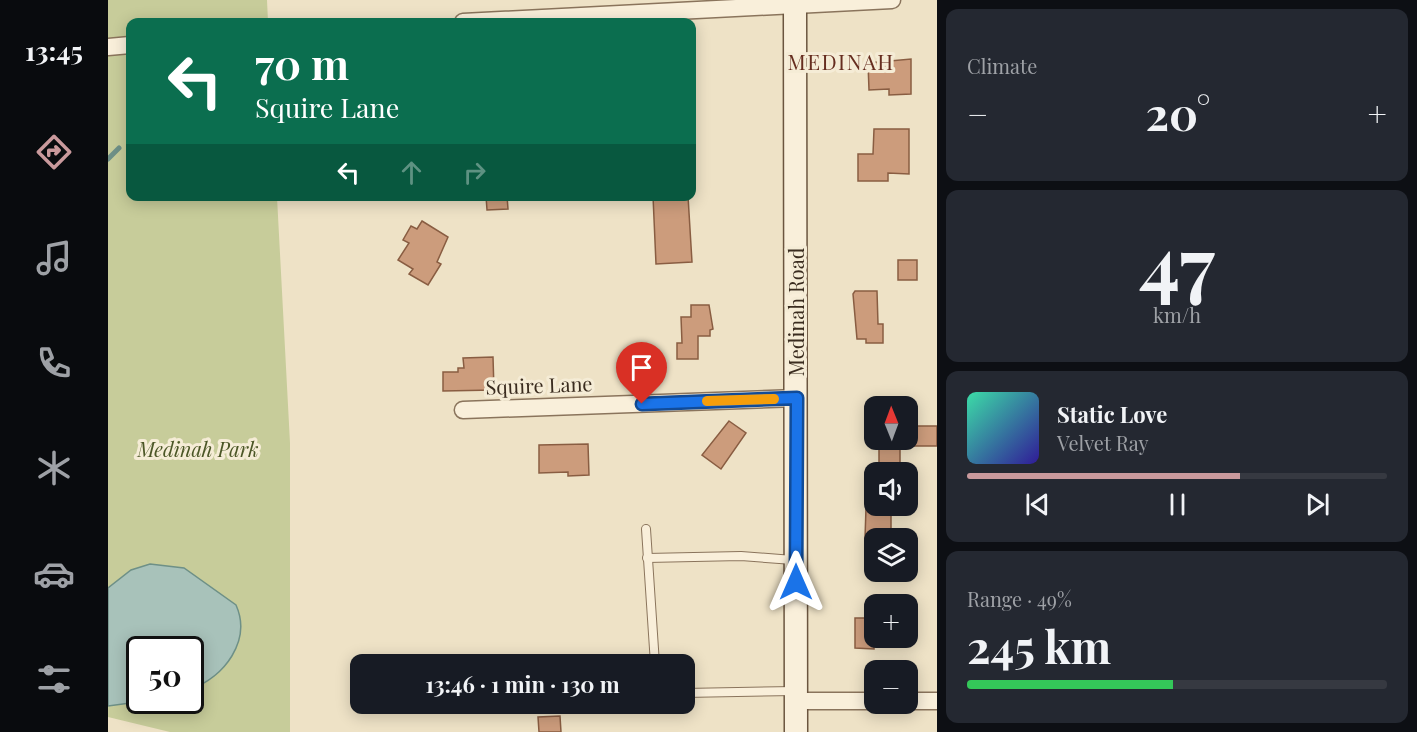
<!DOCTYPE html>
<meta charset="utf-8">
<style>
:root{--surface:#171b24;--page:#242831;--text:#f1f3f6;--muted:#9ea1a6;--line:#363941;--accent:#c9999c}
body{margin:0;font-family:"Playfair Display",serif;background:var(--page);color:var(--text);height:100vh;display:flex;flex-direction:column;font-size:22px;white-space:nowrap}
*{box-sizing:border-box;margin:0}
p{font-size:20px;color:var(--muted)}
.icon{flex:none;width:33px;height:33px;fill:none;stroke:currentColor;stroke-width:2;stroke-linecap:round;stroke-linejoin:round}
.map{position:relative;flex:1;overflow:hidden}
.drawer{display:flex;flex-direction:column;gap:9px;padding:9px;background:#0d0f14;width:480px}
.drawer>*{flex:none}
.banner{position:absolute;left:18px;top:18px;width:570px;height:183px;border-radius:12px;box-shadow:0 3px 15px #0003;background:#0b6e4f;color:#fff;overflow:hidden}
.needle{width:39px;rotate:359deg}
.fabs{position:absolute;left:756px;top:396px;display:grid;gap:12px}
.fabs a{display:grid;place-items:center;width:54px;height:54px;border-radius:12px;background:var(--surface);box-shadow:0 3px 15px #0003;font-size:30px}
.speed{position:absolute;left:18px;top:636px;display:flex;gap:12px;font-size:30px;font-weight:700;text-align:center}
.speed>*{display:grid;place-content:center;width:78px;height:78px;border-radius:50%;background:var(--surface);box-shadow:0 3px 15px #0003;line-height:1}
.speed .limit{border:3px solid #111;border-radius:9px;background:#fff;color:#111}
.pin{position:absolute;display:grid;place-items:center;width:51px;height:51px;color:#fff;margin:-62px -26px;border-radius:50% 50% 50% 0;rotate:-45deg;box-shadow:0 0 6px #0007}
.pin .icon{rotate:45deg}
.me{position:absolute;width:66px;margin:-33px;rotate:0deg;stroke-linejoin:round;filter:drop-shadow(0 0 4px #0008)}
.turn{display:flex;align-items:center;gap:21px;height:126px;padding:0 30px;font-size:27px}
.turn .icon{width:78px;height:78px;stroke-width:2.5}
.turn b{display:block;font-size:42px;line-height:51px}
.lanes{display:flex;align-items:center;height:57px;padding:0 30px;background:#0003;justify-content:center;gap:30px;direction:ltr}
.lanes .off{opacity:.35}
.big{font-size:45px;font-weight:700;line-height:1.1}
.drawer .tile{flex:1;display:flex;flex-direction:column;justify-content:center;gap:9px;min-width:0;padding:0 21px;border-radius:12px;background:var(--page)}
.drawer .dial{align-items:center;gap:0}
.dial b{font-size:78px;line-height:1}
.song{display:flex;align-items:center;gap:18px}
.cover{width:72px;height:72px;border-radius:9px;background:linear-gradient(135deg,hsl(160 70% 55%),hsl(250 70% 35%))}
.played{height:6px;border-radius:3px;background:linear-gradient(90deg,var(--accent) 65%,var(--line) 65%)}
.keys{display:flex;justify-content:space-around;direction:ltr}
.heat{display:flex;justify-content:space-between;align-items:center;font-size:33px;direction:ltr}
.charge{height:9px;border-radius:4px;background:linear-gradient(90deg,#34c759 49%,var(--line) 0)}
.trip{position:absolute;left:242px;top:654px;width:345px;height:60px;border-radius:12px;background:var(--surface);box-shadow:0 3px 15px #0003;font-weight:700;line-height:60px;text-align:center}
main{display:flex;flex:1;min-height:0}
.tab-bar{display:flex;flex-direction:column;width:108px;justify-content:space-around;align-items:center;background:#090b0e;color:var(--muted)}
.tab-bar .icon{width:42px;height:42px}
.tab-bar .active{color:var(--accent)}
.tab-bar b{font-size:27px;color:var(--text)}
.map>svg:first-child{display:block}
.green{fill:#c7cc9a;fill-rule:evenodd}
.water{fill:#a8c2ba;stroke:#6e9087;stroke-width:1.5}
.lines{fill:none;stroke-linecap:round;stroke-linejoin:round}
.stream{stroke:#6e9087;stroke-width:5}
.building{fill:#cc9c7c;stroke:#895d42;stroke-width:1.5}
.lane-casing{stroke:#8a745c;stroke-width:10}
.street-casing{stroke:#8a745c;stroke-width:19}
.secondary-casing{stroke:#6b553f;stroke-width:25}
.lane{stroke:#f9efda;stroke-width:8}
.street{stroke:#f9efda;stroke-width:16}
.secondary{stroke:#f9efda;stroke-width:22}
.route-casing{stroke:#114b97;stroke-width:15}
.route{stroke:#1a73e8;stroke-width:10}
.slow{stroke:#f59e0b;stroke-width:10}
.labels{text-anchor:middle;stroke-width:6;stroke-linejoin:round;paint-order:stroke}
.street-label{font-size:20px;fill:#3a2c1f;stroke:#f5ecd6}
.park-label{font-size:20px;font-style:italic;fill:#4b5626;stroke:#f5ecd6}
.neighbourhood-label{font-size:21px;letter-spacing:1.5px;fill:#662d1f;stroke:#f5ecd6}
</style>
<main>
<nav class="tab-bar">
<b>13:45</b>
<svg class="icon active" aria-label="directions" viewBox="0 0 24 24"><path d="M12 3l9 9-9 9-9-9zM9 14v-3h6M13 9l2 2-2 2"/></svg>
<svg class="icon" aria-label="music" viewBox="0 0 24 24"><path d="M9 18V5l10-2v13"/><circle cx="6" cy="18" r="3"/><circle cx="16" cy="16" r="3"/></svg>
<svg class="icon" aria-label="phone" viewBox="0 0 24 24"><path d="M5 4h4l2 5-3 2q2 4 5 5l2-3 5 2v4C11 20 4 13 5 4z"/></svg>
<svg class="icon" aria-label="climate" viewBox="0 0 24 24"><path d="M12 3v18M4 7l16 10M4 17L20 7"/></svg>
<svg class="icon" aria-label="car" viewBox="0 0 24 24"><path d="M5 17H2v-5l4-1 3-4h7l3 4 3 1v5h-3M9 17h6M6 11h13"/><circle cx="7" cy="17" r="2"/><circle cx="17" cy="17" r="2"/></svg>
<svg class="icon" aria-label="filters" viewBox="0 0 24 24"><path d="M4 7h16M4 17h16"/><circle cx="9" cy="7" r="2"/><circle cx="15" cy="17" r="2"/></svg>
</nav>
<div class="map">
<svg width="829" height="732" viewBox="0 0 829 732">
<rect width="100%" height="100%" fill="#eee2c6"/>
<path class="green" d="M0 0H159L160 22H22V196L169 197 182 443V732H62L0 717ZM32 650H82V700H32Z"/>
<path class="water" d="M42 564 76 568 128 605C144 641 116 677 83 689L82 650H32V700L37 701 0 706V588L23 570Z"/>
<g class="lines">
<polyline class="stream" points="0,159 11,148"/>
</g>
<g class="building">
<polygon points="803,59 803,94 781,95 781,89 761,90 760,63"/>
<polygon points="766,129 801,129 801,174 780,173 780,181 750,181 750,154 765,154"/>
<polygon points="378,196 399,196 400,209 379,210"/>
<polygon points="545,196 580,196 584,262 548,264"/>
<polygon points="314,221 340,237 329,262 333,264 320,285 301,274 305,269 290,260 301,243 295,240 303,226 309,229"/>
<rect x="790" y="260" width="19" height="20"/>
<polygon points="747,291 769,291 770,324 775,324 775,343 758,343 758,339 749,339 745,294"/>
<polygon points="583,305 601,305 605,329 602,330 602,336 590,336 590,359 569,359 569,343 574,343 573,317 583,317"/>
<polygon points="385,357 386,390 335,391 335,372 350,372 350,368 356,368 355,358"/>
<polygon points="621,421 638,433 613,469 594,455"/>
<rect x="800" y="426" width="29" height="20"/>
<rect x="771" y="440" width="21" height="32"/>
<polygon points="480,444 481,475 460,476 460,472 431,473 431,445"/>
<polygon points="758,508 783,508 783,538 757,538"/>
<polygon points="747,618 766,618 766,649 747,648"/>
<polygon points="452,716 453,732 431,732 430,717"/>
</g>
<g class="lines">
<defs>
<g id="lane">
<polyline points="538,529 547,664"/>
<polyline points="539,558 633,556 685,560"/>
<polyline points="576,693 687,691"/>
<polyline points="461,709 484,704"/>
</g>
<g id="street">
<polyline points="355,22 784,0"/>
<polyline points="0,47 22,45"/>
<polyline points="355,410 689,398"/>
<polyline points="688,701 766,701"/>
<polyline points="800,701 829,701"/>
</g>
<polyline id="secondary" points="687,0 688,732"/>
</defs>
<use href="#lane" class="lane-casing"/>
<use href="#street" class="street-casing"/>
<use href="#secondary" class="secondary-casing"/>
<use href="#lane" class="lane"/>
<use href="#street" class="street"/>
<use href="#secondary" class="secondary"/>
</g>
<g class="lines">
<defs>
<polyline id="route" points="534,404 689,398 688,582"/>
</defs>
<use href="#route" class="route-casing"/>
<use href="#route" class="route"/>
<polyline class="slow" points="599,401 666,399"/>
</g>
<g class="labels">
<g class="street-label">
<text transform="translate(689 312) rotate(-90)" y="7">Medinah Road</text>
<text transform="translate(431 386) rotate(-2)" y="7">Squire Lane</text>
</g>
<g class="park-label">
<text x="90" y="457">Medinah Park</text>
</g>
<g class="neighbourhood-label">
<text x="733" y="70">MEDINAH</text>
</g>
</g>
</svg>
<div class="fabs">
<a><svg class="needle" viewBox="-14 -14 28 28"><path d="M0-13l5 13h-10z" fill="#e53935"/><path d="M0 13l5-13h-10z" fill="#9ea1a6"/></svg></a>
<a><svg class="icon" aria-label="sound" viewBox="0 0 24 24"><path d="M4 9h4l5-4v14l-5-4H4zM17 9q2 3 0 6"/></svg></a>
<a><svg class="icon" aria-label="layers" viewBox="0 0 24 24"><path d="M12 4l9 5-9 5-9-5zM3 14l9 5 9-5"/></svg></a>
<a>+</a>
<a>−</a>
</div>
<div class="speed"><div class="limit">50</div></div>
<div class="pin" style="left:534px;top:404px;background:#d93025"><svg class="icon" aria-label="arrive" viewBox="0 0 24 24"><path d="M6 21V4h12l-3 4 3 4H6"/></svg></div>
<svg class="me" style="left:688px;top:582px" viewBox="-20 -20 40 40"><path d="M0-17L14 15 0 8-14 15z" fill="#1a73e8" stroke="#fff" stroke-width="4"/></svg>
<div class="trip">13:46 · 1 min · 130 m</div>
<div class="banner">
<div class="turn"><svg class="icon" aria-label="left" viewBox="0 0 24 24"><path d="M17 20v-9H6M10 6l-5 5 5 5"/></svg><div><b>70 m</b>Squire Lane</div></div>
<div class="lanes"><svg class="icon" aria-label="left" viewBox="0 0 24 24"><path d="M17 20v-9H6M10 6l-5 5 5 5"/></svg><svg class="icon off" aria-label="ahead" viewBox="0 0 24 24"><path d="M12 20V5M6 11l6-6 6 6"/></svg><svg class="icon off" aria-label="right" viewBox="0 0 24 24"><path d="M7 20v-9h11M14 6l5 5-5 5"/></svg></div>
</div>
</div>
<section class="drawer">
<div class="tile"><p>Climate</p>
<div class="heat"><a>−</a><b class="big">20°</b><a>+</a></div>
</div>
<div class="tile dial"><b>47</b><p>km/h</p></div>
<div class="tile">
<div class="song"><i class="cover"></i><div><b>Static Love</b><p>Velvet Ray</p></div></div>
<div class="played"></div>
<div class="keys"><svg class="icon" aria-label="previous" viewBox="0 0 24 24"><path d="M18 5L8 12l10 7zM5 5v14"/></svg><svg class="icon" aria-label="pause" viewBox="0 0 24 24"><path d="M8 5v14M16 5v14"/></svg><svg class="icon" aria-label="next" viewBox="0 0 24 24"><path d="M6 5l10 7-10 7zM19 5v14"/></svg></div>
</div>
<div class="tile"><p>Range · 49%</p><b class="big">245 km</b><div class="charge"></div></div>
</section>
</main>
